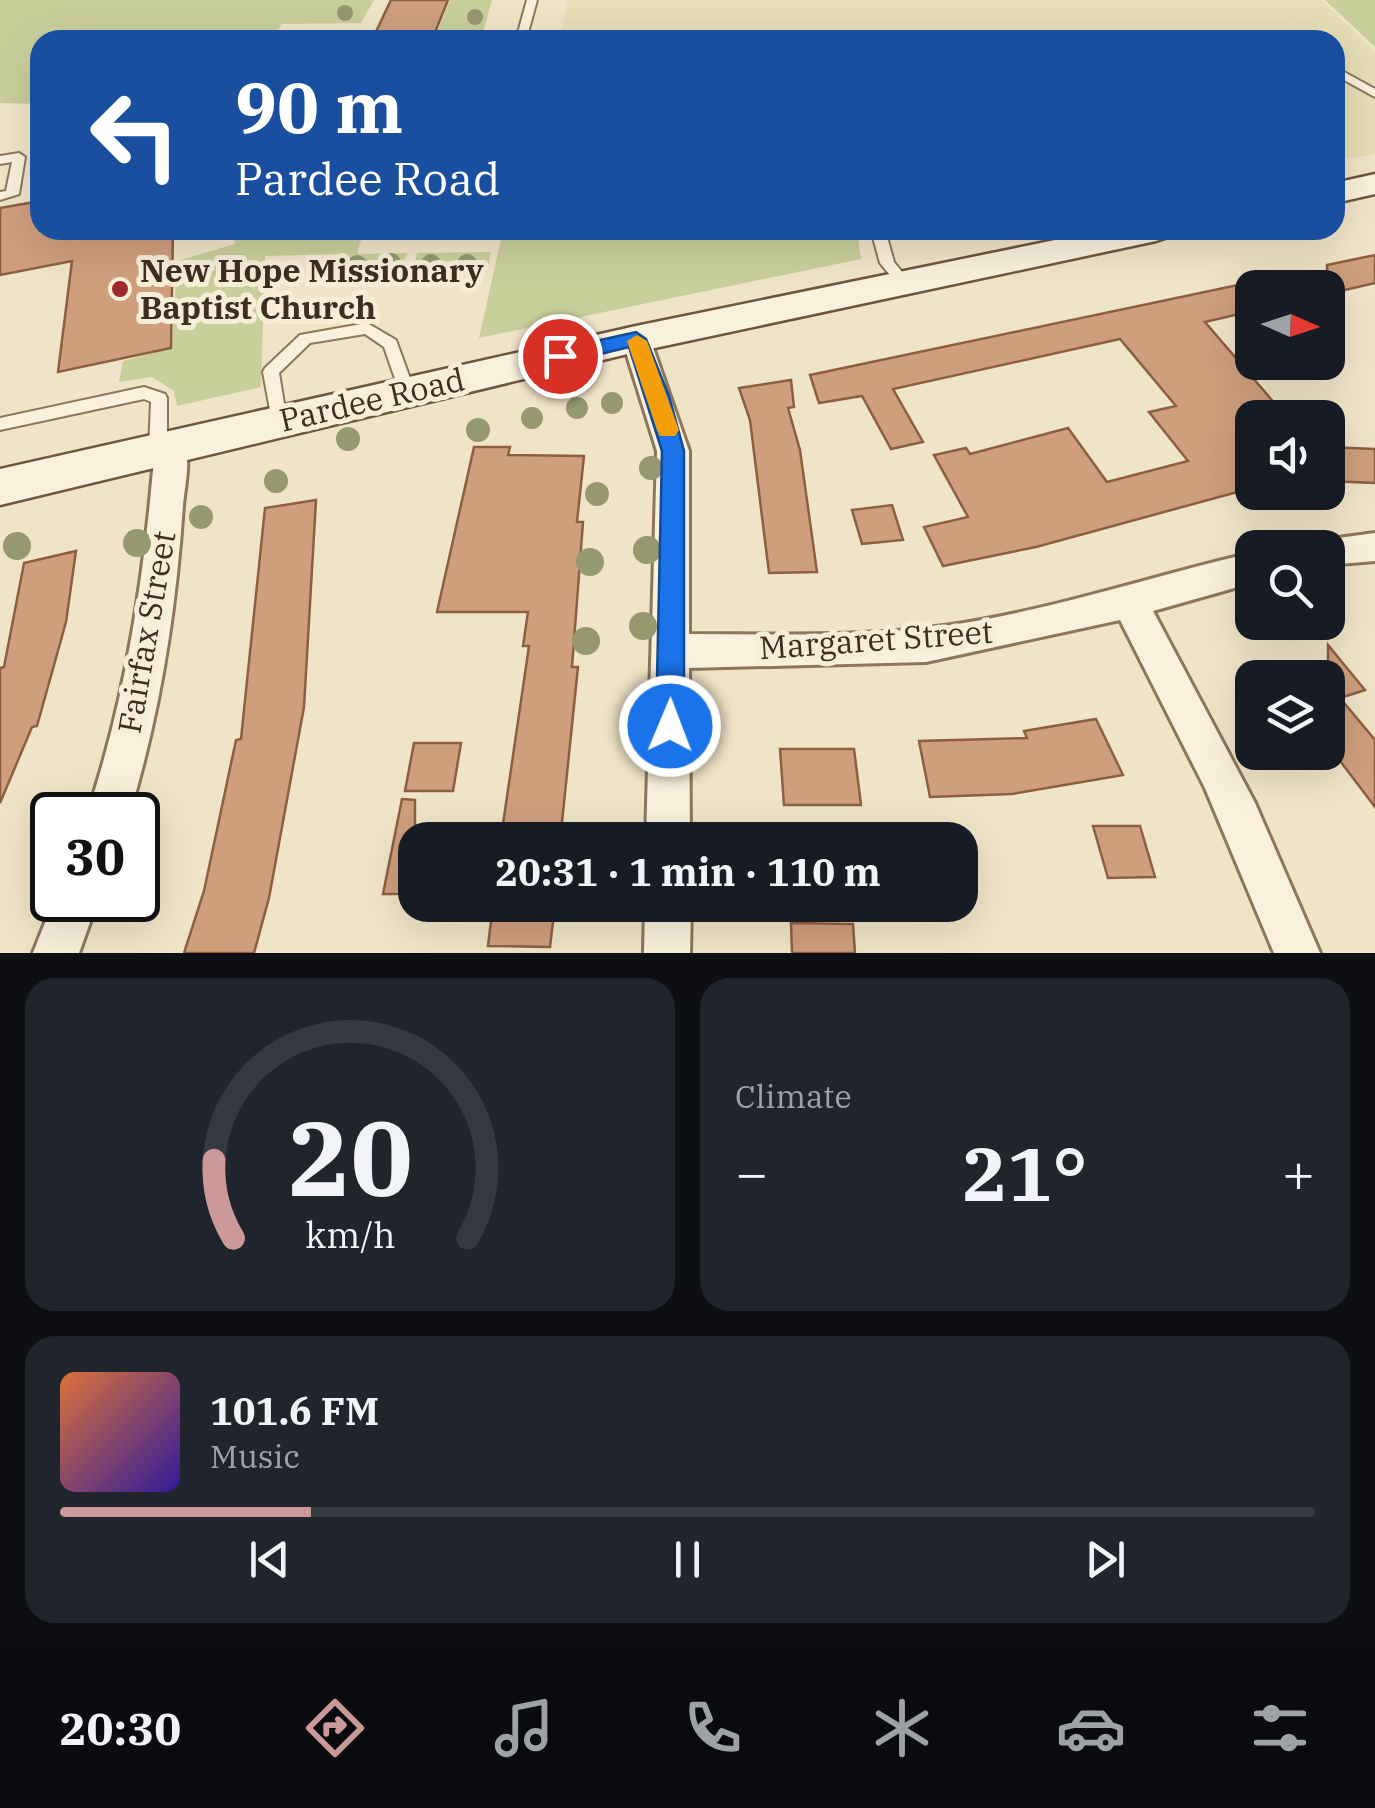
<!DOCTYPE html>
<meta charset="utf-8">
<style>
:root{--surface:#171b24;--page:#20242c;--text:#f1f3f6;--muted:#9ea1a6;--line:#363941;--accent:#cc999b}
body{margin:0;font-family:"IBM Plex Serif",serif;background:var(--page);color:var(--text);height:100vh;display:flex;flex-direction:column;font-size:38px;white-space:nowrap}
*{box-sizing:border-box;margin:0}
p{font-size:32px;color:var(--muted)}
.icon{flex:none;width:55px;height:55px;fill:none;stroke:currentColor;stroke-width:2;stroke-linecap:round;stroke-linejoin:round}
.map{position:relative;height:953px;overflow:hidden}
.details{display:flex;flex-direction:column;gap:25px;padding:25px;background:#0d0f14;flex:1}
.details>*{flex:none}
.banner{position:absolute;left:30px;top:30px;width:1315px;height:210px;border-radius:30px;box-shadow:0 10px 40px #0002;background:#1a4fa0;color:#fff;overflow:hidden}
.needle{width:65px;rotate:93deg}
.fabs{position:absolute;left:1235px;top:270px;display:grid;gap:20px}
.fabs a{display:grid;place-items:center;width:110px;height:110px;border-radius:20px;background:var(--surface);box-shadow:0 10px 40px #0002;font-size:50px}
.speed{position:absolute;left:30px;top:792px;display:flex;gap:20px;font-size:50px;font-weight:700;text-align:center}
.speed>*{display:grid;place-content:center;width:130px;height:130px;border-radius:50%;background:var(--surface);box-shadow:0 10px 40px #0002;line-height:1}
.speed .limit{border:5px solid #111;border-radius:15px;background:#fff;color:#111}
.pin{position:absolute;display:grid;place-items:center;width:85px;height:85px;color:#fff;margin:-42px;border:5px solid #fff;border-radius:50%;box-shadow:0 2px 10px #0007}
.me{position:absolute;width:110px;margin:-55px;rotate:1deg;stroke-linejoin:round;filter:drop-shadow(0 0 8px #0008)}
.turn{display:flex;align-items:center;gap:35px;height:210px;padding:0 40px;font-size:45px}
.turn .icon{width:130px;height:130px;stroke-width:2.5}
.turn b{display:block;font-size:70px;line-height:85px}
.big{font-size:75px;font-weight:700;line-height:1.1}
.details .tile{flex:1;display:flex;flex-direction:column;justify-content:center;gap:15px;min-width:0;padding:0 35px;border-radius:30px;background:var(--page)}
.details .dial{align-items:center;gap:0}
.dial svg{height:260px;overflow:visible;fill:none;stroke:var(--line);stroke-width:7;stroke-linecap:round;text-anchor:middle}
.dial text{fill:var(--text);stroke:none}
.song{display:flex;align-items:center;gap:30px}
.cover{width:120px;height:120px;border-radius:15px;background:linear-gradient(135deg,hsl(20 70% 55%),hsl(250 70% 35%))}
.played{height:10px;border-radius:5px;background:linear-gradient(90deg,var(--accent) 20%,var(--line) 20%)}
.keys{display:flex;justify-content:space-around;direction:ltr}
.heat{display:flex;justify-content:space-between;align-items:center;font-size:55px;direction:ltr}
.details .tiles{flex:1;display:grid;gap:25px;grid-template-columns:1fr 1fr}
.tile:last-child{grid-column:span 2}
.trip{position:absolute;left:398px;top:822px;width:580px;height:100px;border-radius:30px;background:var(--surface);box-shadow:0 10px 40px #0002;font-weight:700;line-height:100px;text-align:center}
.tab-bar{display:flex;height:160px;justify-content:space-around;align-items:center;background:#090b0e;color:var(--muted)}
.tab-bar .icon{width:70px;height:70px}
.tab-bar .active{color:var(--accent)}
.tab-bar b{font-size:45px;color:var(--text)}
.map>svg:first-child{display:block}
.farmland{fill:#e6deb5}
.green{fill:#c9cf9b}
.building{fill:#cf9f7d;stroke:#8d5f41;stroke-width:2.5}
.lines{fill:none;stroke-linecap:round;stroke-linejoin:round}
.lane-casing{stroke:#8d765c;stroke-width:4}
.street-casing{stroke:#8d765c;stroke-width:6}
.secondary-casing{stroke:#6f573f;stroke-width:5}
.lane{fill:#faf1dc;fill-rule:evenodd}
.street{fill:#faf1dc;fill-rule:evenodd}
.secondary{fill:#faf1dc;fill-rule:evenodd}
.tree{fill:#96986f}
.route{fill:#1a73e8;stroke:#114b97;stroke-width:2.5}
.slow{fill:#f59e0b}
.poi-dot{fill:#9e2a2b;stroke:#f7eed8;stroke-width:4}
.labels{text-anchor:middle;stroke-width:10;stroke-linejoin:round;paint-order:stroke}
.poi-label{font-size:32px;font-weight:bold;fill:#3d2e20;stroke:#f7eed8;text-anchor:start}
.street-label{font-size:32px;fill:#3d2e20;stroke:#f7eed8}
</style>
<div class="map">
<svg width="1375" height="953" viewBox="0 0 1375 953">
<rect width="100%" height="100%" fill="#f0e4c8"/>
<polygon class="farmland" points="568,0 1322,0 1375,52 1375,154 1335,161 1335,40 560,40"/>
<g class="green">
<polygon points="0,0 374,0 361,23 282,24 272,40 40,40 40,104 0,103"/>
<polygon points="450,0 492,0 481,40 434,40"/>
<polygon points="1325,0 1375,0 1375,47"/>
<polygon points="234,230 364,230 357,254 408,253 398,272 334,275 340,254 265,256 261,387 177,406 174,391 152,377 119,382 123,361 172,348 177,261 235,244"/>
<polygon points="503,230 857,230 861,259 479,338"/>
<polygon points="491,252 487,272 412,272 417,253"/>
</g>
<g class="building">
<polygon points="391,0 448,0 432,40 372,40"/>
<polygon points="40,201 40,230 173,230 171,348 58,372 72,261 0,275 0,208"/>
<polygon points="1375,255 1375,283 1328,294 1327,265"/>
<polygon points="1252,282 1252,311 1205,322 1277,406 1252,409 1252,488 1036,547 943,566 924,527 968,517 934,455 966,448 970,454 1068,428 1107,482 1188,461 1149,412 1176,406 1120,339 893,389 923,442 891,449 862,396 819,403 810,375"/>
<polygon points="791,380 794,407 788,408 800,450 817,572 769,573 750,420 739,388"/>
<polygon points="474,447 510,447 508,455 584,456 577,522 583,522 572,667 578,667 561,832 502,831 529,646 523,646 528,612 437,612"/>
<polygon points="1328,447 1375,449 1375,483 1328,481"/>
<polygon points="316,500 304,707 269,898 254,953 184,953 204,891 236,740 241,739 265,508"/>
<polygon points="892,505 903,540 862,544 852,510"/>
<polygon points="76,551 66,622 37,726 32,727 0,803 0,668 4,667 24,563"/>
<polygon points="1328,645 1365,690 1340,698 1375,740 1375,807 1328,745"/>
<polygon points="1096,719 1123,775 1012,794 930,797 919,741 1027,738 1024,731"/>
<polygon points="414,743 461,743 453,791 405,791"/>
<polygon points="780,749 854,749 861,805 784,805"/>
<polygon points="402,799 415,800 415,894 383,894"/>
<polygon points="1093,826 1140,826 1155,877 1108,878"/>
<polygon points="493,905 555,905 550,947 488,946"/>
<polygon points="791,923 853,924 855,953 792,953"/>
</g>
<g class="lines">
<defs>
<g id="lane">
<polygon points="527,0 537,0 526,40 516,40"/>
<polygon points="1335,67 1375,89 1375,97 1335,75"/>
<polygon points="19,153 25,157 19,194 0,200 0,192 6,191 12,162 0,164 0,156"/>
<polygon points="871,230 885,230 894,262 911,283 909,286 899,286 880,263"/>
<polygon points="1070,230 1085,230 1099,243 1092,247"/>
<polygon points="367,323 396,340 415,392 413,396 401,396 384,347 365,334 310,343 279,373 287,422 285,426 273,426 263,372 265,368 300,335"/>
<polygon points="144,387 165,394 167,398 167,449 158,455 149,449 151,402 144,399 0,430 0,418"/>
</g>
<g id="street">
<path d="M636 329 650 339 689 451V634C781 634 873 638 964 623 1062 607 1156 575 1252 553V583L1153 611 1255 803 1320 953H1274L1205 788 1120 620 926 662 689 668 690 840H646L657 451 622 339Z"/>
<path d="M171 434 182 438C192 455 185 485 183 505 176 611 160 714 129 815H87C127 695 145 572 155 446L160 438Z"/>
<polygon points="1375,533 1375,561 1328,565 1328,548 1312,548 1316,541"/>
<polygon points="54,900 98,900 79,953 33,953"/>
<polygon points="645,905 691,905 690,953 644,953"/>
</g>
<g id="secondary">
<polygon points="1375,174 1375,194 1335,203 1335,183"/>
<polygon points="1104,230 1174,230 1168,237 1156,241 636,352 0,505 0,469 636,326"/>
</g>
</defs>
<use href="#lane" class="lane-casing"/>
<use href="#street" class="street-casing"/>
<use href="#secondary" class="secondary-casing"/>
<use href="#lane" class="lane"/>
<use href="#street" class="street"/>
<use href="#secondary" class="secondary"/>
</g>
<g class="tree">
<circle cx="345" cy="13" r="8"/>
<circle cx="475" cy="17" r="8"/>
<circle cx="391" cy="263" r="10"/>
<circle cx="431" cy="264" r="10"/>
<circle cx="467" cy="264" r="10"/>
<circle cx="357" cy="265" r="10"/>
<circle cx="612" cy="403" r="11"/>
<circle cx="577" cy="408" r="11"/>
<circle cx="532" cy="418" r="11"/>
<circle cx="478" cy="430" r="12"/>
<circle cx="348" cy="439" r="12"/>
<circle cx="651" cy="468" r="12"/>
<circle cx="276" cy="481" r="12"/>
<circle cx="597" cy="494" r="12"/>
<circle cx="201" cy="517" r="12"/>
<circle cx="137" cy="543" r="14"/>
<circle cx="17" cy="546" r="14"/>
<circle cx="647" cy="550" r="14"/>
<circle cx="590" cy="562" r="14"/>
<circle cx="643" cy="626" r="14"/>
<circle cx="586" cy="641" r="14"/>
</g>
<polygon class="route" points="636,332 646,339 669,396 684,451 684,726 680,736 670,740 660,736 656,726 662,451 629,347 560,364 550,356 560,349"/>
<polygon class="slow" points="637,335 647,341 679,430 675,436 660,436 657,430 627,341"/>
<circle class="poi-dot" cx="120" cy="289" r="10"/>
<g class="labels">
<g class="poi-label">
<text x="140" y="282">New Hope Missionary<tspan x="140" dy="37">Baptist Church</tspan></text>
</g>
<g class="street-label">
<text transform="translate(372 400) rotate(-13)" y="11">Pardee Road</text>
<text transform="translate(147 632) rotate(-80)" y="11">Fairfax Street</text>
<text transform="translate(876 640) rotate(-4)" y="11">Margaret Street</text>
</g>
</g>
</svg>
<div class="fabs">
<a><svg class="needle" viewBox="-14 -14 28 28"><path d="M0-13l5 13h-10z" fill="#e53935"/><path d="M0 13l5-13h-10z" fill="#9ea1a6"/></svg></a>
<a><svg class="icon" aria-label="sound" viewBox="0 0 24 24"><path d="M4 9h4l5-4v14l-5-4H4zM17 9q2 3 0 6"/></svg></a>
<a><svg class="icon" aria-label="search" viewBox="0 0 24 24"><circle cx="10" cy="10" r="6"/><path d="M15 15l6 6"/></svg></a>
<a><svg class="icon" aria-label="layers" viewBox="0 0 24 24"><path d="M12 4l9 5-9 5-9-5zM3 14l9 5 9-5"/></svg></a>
</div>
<div class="speed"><div class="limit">30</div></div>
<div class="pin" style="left:560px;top:356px;background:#d93025"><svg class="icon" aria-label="arrive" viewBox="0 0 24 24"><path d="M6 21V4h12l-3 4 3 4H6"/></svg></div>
<svg class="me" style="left:670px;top:726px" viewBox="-20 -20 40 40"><circle r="17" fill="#1a73e8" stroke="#fff" stroke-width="3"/><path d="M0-11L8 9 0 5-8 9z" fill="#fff"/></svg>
<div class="trip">20:31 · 1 min · 110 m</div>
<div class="banner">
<div class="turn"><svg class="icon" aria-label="left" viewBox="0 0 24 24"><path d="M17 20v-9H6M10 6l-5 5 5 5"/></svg><div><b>90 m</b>Pardee Road</div></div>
</div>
</div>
<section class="details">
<div class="tiles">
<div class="tile dial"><svg viewBox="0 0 100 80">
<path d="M14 69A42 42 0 1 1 86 69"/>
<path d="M14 69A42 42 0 0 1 8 45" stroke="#cc999b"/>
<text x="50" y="56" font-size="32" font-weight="700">20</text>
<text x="50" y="72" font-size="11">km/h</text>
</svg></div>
<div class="tile"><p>Climate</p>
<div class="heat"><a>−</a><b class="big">21°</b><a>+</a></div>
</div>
<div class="tile">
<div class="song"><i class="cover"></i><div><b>101.6 FM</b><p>Music</p></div></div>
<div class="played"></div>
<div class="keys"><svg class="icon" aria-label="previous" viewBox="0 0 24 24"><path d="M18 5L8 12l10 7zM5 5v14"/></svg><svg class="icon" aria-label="pause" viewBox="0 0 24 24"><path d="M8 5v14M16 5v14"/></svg><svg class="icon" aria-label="next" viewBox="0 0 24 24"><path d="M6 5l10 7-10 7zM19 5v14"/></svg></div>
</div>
</div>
</section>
<nav class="tab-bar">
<b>20:30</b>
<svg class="icon active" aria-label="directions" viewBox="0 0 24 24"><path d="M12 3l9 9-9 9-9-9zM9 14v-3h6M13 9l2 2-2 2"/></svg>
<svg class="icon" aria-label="music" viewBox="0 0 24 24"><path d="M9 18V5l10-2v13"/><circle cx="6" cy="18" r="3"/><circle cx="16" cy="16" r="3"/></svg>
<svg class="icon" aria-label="phone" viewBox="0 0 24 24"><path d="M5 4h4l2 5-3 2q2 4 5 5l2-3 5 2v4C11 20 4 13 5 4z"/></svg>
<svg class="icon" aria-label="climate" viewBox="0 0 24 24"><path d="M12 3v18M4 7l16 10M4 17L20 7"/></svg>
<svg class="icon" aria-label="car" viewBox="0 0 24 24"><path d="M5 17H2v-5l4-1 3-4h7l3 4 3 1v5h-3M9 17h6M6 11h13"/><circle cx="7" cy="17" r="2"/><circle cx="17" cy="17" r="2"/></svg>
<svg class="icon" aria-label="filters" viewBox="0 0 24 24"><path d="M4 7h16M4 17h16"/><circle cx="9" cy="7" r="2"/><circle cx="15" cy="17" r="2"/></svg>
</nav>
